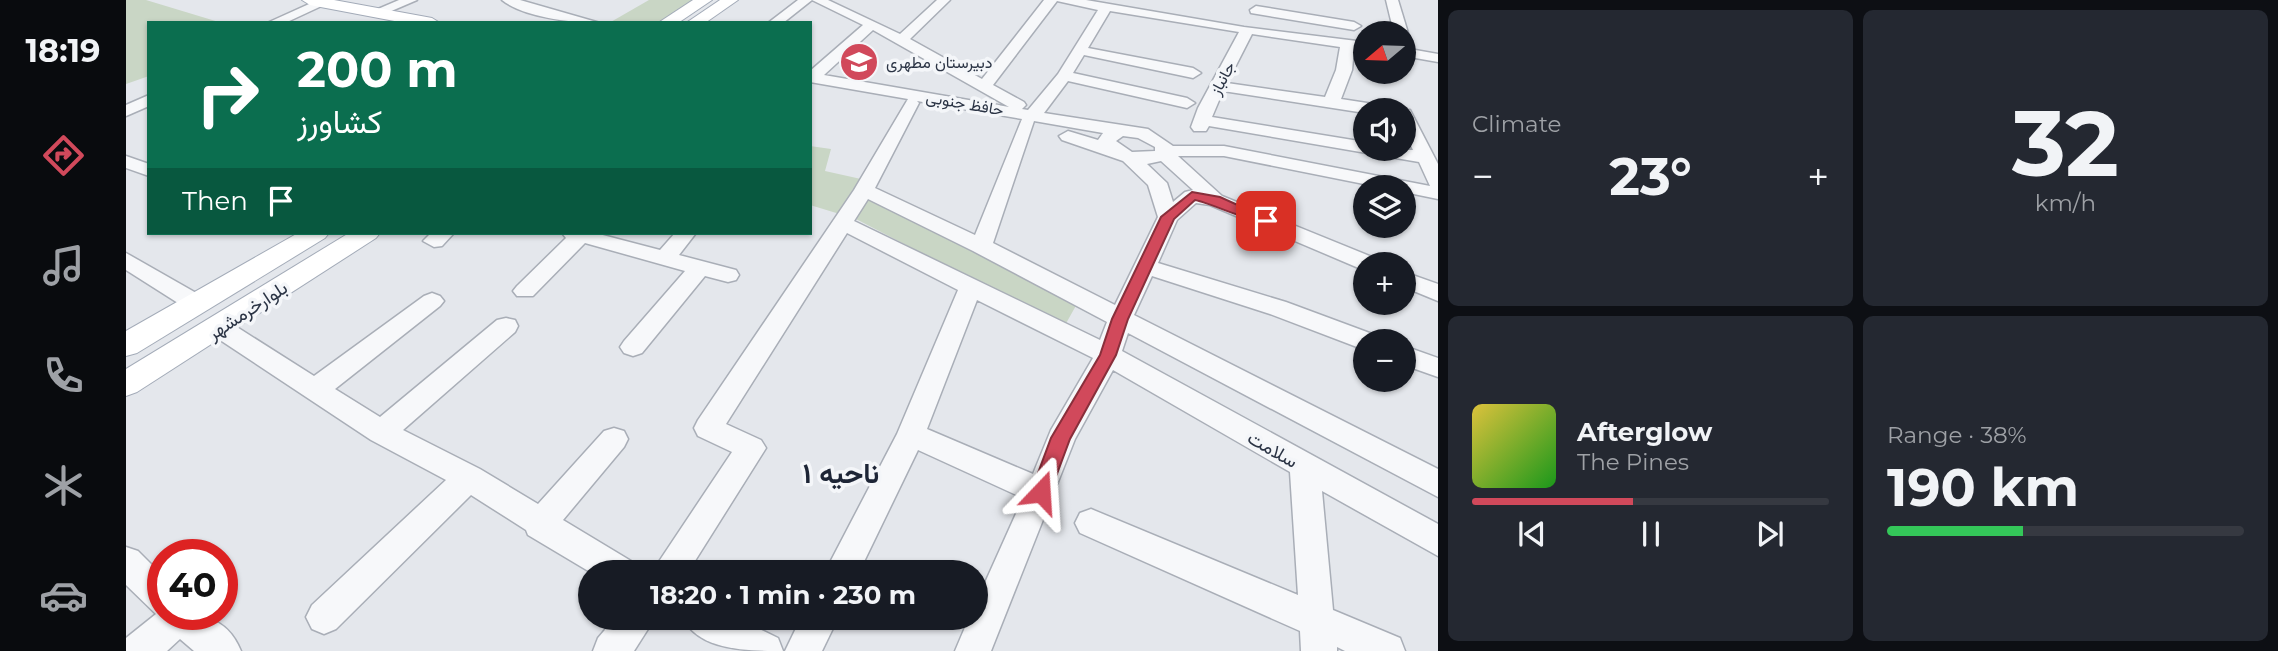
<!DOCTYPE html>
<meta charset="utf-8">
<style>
:root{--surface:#171b24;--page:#242831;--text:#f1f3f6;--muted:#9ea1a6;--line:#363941;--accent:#d1495b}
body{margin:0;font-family:Montserrat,Vazirmatn,sans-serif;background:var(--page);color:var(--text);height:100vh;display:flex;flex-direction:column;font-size:26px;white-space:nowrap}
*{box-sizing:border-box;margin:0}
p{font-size:23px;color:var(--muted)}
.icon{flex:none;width:38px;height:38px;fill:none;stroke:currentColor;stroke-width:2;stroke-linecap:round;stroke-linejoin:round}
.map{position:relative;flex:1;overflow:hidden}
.details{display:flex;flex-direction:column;gap:10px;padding:10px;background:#0d0f14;width:840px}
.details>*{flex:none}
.hud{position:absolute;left:21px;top:21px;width:665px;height:214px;border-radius:0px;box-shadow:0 2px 5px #0004;background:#0b6e4f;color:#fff;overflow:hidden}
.needle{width:46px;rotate:251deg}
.buttons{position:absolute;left:1227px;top:21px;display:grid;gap:14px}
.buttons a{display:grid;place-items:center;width:63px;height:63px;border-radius:50%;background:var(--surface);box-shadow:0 2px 5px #0004;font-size:35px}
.speed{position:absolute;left:21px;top:539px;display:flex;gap:14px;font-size:35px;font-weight:700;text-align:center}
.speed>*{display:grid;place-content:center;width:91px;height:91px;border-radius:50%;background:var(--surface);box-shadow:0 2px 5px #0004;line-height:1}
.speed .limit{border:10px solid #d22;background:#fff;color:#111}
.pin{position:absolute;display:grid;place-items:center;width:60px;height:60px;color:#fff;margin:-30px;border-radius:14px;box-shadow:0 4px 10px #0006}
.me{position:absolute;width:77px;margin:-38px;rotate:20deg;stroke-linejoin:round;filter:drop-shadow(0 0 5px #0008)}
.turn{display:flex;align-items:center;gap:24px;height:147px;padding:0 35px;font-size:32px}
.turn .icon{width:91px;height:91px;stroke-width:2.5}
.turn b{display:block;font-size:49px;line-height:60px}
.then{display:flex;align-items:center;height:66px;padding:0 35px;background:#0003;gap:14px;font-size:26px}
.big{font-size:52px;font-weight:700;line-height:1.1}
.details .card{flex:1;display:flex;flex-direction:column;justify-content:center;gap:10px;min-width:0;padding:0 24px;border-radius:10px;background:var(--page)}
.details .dial{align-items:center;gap:0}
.dial b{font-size:91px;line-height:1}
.song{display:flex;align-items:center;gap:21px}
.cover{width:84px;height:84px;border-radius:10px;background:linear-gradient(135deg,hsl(50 70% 55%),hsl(120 70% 35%))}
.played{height:7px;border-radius:4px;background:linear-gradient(90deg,var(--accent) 45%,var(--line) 45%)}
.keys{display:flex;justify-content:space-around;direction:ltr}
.heat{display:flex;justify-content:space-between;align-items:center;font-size:38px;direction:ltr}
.charge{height:10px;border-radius:5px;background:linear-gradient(90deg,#34c759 38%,var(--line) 0)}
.details .tiles{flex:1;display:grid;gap:10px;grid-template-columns:repeat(2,1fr)}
.trip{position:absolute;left:452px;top:560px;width:410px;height:70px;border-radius:35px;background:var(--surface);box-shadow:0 2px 5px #0004;font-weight:700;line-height:70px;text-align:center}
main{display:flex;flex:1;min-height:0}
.dock{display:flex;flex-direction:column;width:126px;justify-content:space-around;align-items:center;background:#090b0e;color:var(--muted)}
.dock .icon{width:49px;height:49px}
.dock .active{color:var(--accent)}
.dock b{font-size:32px;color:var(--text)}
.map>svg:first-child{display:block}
.green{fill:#c9d6c5}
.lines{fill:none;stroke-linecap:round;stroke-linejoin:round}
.minor-casing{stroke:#a9aeb7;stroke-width:3}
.major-casing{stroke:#a3abb8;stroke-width:2}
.minor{fill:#f7f8fa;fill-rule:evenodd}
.major{fill:#fff;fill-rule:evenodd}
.route{fill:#d1495b;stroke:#882f3b;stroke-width:2}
.labels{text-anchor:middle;stroke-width:7;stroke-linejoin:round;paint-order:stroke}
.far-poi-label{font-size:16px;fill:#2b3445;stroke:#f4f6f9;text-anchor:start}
.far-street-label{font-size:16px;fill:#2b3445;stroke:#f4f6f9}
.street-label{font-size:19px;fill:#2b3445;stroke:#f4f6f9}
.near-quarter-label{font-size:28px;font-weight:bold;fill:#1d2536;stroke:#f4f6f9}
</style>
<main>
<nav class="dock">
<b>18:19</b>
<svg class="icon active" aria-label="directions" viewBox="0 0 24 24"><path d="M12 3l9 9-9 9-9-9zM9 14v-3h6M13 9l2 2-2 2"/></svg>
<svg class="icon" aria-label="music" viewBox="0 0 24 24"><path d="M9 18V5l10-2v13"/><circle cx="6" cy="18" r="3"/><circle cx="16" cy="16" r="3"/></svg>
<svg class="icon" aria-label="phone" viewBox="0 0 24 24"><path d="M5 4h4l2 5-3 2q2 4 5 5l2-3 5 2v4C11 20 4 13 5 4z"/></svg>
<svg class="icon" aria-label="climate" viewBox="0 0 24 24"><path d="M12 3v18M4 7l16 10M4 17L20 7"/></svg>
<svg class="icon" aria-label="car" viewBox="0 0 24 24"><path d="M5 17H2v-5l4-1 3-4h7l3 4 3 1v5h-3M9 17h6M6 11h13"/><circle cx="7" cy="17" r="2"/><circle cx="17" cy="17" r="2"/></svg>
</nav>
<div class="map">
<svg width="1312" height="651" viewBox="0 0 1312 651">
<rect width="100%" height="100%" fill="#e4e7ec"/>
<g class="green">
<polygon points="0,0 20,0 96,23 23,23 23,76 0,84"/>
<polygon points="523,0 568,0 534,23 483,23"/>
<polygon points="684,146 705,149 699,171 735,179 733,190 952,302 938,327 730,219 684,205"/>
</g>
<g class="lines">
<defs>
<g id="minor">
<polygon points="192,0 202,3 159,23 141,23"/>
<polygon points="273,0 291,0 256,15 245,12"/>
<path d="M376 0H394L474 23C447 23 397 17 376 0Z"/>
<path d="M672 0H702L774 34 811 0H824L784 39 856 79 918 0H960L1118 27 1239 42V50L1228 49 1226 70 1215 99 1254 105 1262 110H1239V113L1097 91 1086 117 1239 142V149L1287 150 1278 131V110H1273H1284L1312 164V199L1278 192V187H1253L1098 156H1052L1096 196 1251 259 1254 264H1239V270L1235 269 1084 205 1070 203 1051 220 1032 263 1160 302 1249 335 1252 341H1239V349L1231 347 1144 314 1026 276 1008 315 1312 469V497L1002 333 996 351 1312 524V556L1196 491 1207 610 1274 638 1279 651H1219L1211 647V651H1175L1174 631 954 533 949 523 954 513 965 509 1172 595 1164 472 987 370 949 439 865 651H829L843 618H849V605L897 498 792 450 733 572H699L771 434 832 290 721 233 600 424 635 440 640 448 635 456 562 572H526L606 452 572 436 568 428 572 420 728 190 782 99 684 82V71L737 25 686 0 657 23H642ZM931 1 972 10 932 74 902 110 896 109 900 105 898 102 867 85ZM984 11 1113 32 1072 108 1065 127 1068 131H1080L1083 126 1293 162 1304 186 1098 146H1047L1022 129 918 113 942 81 1061 108 1069 103 1061 98 947 73 958 55 1067 78 1075 73 1067 68 962 48ZM747 30 883 107 698 75ZM1126 34 1214 47 1210 70 1199 97 1101 83ZM791 101 896 119 849 235 749 188 793 103ZM908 121 977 133 972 140 942 131 933 136 936 140 997 161 1022 185 1032 217 989 305 867 243ZM997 136 1012 138 1029 147V151L1006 152 990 141ZM1035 161 1067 190 1059 192 1047 202 1041 183 1021 164ZM742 199 847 251 981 322 974 340 728 221ZM851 300 967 358 925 430 907 474 801 429Z"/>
<polygon points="1260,0 1272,0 1282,33 1280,36 1268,33"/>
<polygon points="1130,6 1228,22 1235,26 1228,30 1125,13 1124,10"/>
<polygon points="1278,48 1312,54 1312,62 1278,56"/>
<polygon points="23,95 23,106 0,116 0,105"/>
<polygon points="0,156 23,164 23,176 0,168"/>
<polygon points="305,233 328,233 316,246 308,247 297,241"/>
<polygon points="436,233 469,233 534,250 549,233 570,233 553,255 610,270 613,275 610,280 602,282 579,276 516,353 507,356 498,353 494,347 498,341 559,271 459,243 407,296 391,296 387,291 391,286 440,238"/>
<polygon points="0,253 79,298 83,304 79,310 63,310 0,270"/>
<polygon points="1278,272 1312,284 1312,301 1278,287"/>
<polygon points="306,293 314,296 318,301 314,306 209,389 254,417 371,320 380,318 389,320 392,326 389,332 277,430 354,469 412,504 478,431 488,428 498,431 502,439 498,447 437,520 505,561 510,572 464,572 402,535 400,530 345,495 210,629 198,634 186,629 180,617 186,605 320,480 245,440 85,334 82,328 85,322 94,320 103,322 188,376 298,296"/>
<polygon points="1278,346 1312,358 1312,377 1278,365"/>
<path d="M0 547 12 551 37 576V614C71 614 100 614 115 651H68L54 639 41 651H0V638L30 614 0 585Z"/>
<polygon points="489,618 529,618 508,651 467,651 472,638"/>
<path d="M557 618H611L652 638 657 651C623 651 573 651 557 618Z"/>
<polygon points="675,618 712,618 696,651 659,651"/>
</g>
<g id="major">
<polygon points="176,0 208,0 306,18 314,23 279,23 184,5"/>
<polygon points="567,0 586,0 552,23 532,23"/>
<polygon points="594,0 612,0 579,23 560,23"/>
<polygon points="172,233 203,233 199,238 11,353 0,356 0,331"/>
<polygon points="223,233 254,233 250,238 11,392 0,396 0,369"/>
</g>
</defs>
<use href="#minor" class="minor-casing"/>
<use href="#major" class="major-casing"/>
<use href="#minor" class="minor"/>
<use href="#major" class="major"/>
</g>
<path class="route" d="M1066 192 1094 197 1147 221C1138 229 1086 203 1069 200L1048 219 1002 319 990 355 944 439 922 498 915 500 908 498 905 492 925 438 974 355 986 319 1035 217Z"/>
<defs>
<symbol id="school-disc" viewBox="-11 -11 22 22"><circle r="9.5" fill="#d1495b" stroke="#f4f6f9"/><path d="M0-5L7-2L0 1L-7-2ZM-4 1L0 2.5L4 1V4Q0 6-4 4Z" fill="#fff"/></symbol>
</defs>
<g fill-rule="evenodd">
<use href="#school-disc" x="711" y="40" width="44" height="44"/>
</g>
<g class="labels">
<g class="far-poi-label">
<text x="760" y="68">دبیرستان مطهری</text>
</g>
<g class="far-street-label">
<text transform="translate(1096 78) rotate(-62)" y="6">جانباز</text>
<text transform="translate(839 103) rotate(10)" y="6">حافظ جنوبی</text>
</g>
<g class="street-label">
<text transform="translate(121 310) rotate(-33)" y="7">بلوارخرمشهر</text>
<text transform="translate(1147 449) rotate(30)" y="7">سلامت</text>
</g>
<g class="near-quarter-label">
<text x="715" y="483">ناحیه ۱</text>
</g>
</g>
</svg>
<div class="buttons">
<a><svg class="needle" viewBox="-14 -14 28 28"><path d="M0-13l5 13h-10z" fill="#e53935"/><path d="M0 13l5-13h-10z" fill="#9ea1a6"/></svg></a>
<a><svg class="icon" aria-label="sound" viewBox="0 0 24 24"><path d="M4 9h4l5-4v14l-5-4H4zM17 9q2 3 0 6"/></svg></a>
<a><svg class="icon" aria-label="layers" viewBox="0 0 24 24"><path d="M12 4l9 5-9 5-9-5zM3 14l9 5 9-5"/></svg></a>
<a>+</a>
<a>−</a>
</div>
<div class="speed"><div class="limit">40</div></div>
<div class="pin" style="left:1140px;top:221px;background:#d93025"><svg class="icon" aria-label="arrive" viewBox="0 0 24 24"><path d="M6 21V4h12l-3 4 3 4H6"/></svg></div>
<svg class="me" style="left:915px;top:492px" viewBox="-20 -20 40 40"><path d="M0-17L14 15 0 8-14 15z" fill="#d1495b" stroke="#fff" stroke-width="4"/></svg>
<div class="trip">18:20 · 1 min · 230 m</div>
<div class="hud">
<div class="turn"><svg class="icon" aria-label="right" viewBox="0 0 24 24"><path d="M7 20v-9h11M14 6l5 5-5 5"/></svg><div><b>200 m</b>کشاورز</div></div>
<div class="then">Then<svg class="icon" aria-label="arrive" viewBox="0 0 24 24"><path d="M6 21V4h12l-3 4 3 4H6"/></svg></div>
</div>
</div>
<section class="details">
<div class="tiles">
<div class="card"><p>Climate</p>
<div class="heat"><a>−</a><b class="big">23°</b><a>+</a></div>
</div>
<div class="card dial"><b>32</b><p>km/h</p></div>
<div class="card">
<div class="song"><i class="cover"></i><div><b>Afterglow</b><p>The Pines</p></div></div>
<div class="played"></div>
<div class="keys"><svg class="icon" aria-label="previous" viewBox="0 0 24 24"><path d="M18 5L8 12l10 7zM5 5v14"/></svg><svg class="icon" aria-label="pause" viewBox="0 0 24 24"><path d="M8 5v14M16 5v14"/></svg><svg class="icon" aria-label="next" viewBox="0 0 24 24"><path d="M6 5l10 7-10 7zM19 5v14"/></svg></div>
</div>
<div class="card"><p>Range · 38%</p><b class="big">190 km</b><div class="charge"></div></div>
</div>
</section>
</main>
